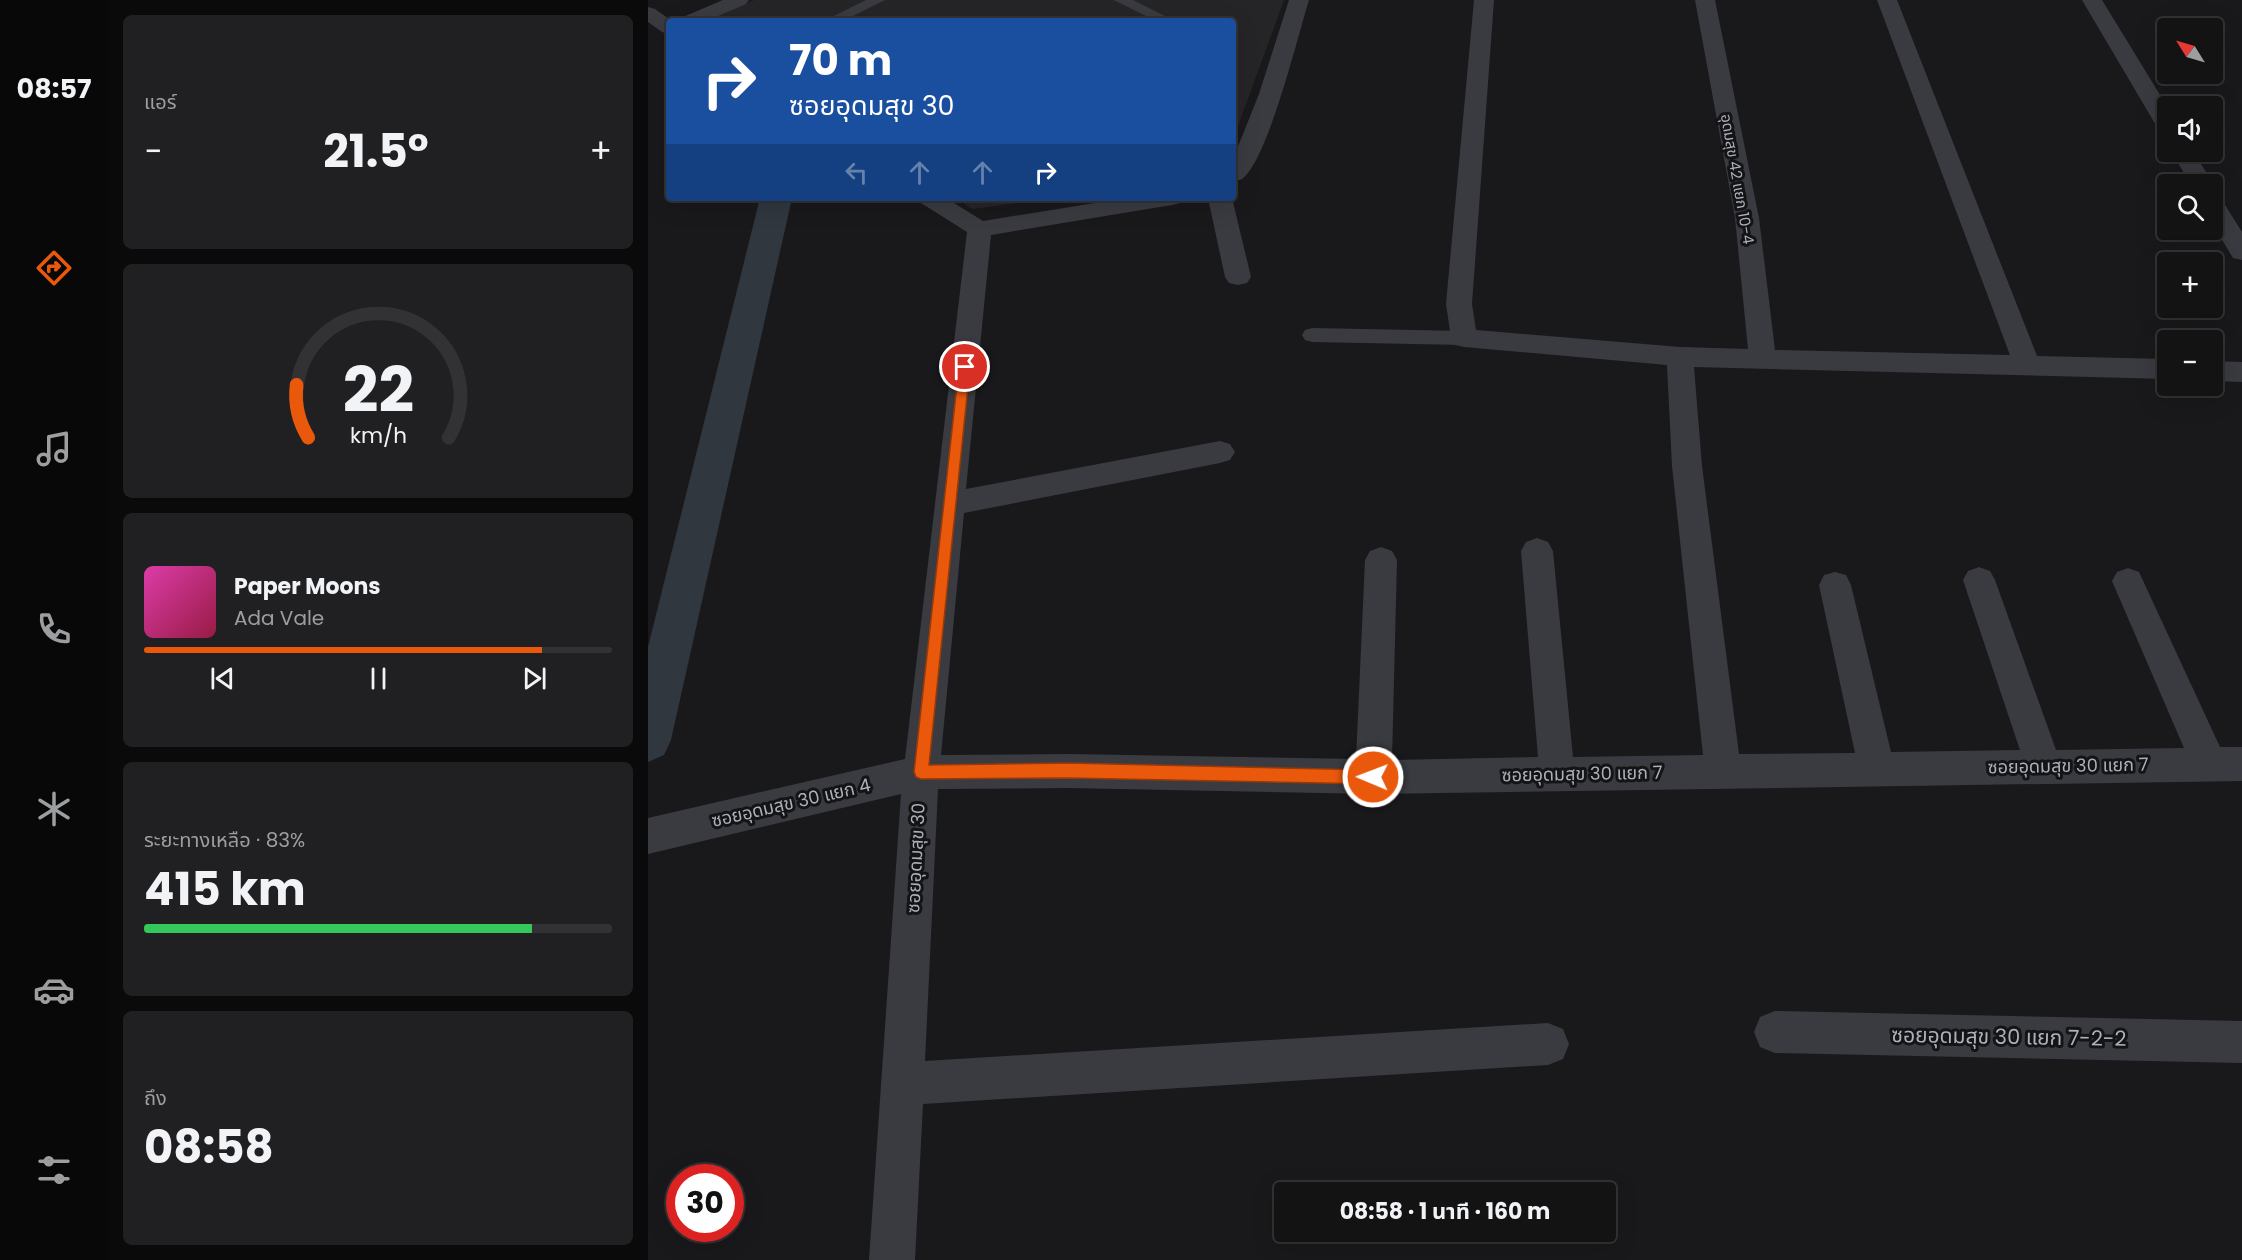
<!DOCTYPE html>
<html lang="th">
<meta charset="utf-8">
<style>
:root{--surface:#131314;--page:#202022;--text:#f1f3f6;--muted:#9d9ea0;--line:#323234;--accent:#ea580c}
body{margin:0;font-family:Poppins,"Noto Sans Thai",sans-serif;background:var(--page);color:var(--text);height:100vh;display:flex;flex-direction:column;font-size:22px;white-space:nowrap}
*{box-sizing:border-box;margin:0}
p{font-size:20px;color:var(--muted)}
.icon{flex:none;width:33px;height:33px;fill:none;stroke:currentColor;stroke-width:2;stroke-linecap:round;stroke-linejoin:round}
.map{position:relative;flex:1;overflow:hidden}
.sheet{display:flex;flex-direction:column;gap:15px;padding:15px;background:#0a0a0b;width:540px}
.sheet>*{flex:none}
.banner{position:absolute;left:18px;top:18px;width:570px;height:183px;border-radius:6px;box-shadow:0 6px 24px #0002,0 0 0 2px var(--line);background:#1a4fa0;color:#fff;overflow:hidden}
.needle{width:39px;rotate:307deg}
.controls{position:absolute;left:1509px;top:18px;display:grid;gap:12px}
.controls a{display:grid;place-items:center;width:66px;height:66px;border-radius:6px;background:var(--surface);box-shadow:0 6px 24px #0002,0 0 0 2px var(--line);font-size:30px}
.speed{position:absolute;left:18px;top:1164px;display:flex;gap:12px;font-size:30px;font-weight:700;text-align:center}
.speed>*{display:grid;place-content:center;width:78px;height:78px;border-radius:50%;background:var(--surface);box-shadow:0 6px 24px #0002,0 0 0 2px var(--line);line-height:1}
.speed .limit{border:9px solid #d22;background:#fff;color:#111}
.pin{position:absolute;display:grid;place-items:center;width:51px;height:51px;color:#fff;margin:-26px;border:3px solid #fff;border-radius:50%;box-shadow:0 2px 6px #0007}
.me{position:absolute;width:66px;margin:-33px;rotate:271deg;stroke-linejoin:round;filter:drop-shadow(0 0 4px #0008)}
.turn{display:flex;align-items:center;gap:21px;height:126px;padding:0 24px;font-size:27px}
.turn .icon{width:78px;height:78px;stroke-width:2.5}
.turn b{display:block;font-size:42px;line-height:51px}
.lanes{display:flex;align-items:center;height:57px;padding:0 24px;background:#0003;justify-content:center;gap:30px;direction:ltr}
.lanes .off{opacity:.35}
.big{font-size:45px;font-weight:700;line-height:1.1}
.sheet .card{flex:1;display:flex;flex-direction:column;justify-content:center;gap:9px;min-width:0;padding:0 21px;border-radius:9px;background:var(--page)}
.sheet .dial{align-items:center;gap:0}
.dial svg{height:156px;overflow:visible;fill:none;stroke:var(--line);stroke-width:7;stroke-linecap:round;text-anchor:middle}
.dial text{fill:var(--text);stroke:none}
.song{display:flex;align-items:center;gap:18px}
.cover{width:72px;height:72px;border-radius:9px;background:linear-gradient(135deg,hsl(320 70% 55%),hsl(340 70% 35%))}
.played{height:6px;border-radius:3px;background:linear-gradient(90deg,var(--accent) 85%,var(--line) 85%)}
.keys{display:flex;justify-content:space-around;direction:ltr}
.heat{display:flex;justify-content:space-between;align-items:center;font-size:33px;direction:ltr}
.charge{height:9px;border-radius:4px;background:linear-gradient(90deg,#34c759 83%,var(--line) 0)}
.trip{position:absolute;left:626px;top:1182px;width:342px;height:60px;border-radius:6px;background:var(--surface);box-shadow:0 6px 24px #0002,0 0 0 2px var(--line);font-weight:700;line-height:60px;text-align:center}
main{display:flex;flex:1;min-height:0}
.menu{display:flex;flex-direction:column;width:108px;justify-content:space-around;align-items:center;background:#080808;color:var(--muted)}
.menu .icon{width:42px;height:42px}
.menu .selected{color:var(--accent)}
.menu b{font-size:27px;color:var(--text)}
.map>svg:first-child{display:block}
.built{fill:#252528}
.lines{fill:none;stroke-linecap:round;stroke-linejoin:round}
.canal{fill:#30373f;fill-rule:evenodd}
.service{fill:#3a3b40;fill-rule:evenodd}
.minor{fill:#3a3b40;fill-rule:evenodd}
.route{fill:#ea580c;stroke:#983908;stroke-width:1.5}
.labels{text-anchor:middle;stroke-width:6;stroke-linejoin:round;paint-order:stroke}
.far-street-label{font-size:15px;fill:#acb0ba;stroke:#141416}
.street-label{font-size:18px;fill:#acb0ba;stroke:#141416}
.near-street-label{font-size:21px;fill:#acb0ba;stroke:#141416}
</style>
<main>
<nav class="menu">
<b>08:57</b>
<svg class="icon selected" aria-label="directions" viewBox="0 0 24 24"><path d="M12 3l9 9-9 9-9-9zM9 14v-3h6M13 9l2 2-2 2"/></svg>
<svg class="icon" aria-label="music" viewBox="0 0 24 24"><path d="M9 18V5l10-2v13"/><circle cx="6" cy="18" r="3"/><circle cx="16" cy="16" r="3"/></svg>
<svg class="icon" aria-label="phone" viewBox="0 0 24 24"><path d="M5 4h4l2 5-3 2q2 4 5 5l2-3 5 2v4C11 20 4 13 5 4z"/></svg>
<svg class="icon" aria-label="climate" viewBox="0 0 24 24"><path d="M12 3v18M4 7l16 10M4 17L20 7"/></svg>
<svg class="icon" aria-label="car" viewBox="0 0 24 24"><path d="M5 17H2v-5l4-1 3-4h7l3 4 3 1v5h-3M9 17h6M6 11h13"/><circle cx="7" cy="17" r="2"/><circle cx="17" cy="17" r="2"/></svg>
<svg class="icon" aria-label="filters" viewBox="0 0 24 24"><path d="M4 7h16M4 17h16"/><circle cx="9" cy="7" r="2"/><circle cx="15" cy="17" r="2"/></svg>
</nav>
<section class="sheet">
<div class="card"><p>แอร์</p>
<div class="heat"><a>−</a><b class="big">21.5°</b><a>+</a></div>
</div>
<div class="card dial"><svg viewBox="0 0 100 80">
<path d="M14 69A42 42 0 1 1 86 69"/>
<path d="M14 69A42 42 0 0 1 8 42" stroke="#ea580c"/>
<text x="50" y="56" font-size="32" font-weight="700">22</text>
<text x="50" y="72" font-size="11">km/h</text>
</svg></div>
<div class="card">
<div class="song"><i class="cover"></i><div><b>Paper Moons</b><p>Ada Vale</p></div></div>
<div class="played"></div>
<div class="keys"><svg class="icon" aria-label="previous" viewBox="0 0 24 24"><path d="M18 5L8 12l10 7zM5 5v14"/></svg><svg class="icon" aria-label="pause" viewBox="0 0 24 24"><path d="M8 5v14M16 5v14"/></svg><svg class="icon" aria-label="next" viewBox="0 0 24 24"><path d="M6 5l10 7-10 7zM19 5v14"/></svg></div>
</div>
<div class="card"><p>ระยะทางเหลือ · 83%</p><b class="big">415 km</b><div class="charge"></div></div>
<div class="card"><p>ถึง</p><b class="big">08:58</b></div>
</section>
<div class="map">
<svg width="1594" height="1260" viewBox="0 0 1594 1260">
<rect width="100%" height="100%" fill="#19191b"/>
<g class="built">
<polygon points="106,0 636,0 585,140 585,21 59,21"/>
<polygon points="308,198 407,198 324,209"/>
</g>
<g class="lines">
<polygon class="canal" points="112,198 144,198 23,740 16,755 0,762 0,647"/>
<g class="service">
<polygon points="218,0 237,0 195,21 176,21"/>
<polygon points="466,0 485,0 527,21 508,21"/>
<polygon points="664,328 816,331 823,333 826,338 823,343 816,345 664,342 657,340 654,335 657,330"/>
</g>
<g class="minor">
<polygon points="75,0 101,0 98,4 59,21 32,21 35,17"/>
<path d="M641 0H661C650 35 620 160 594 179 592 180 587 181 585 182V159L611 94Z"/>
<polygon points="826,0 846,0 824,304 828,330 1032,347 1100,349 1087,218 1047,0 1067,0 1111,218 1127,350 1362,355 1229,0 1249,0 1389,356 1520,359 1520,379 1046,367 1054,466 1091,754 1207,753 1171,585 1176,575 1187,572 1198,575 1203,585 1243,752 1372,750 1315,580 1320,571 1331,567 1342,571 1347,580 1408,750 1536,748 1464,581 1469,572 1480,568 1491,572 1572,747 1594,747 1594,781 725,794 420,788 290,789 277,1061 900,1023 915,1029 921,1044 915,1059 900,1065 275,1104 267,1260 221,1260 253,794 0,854 0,818 257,759 319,232 273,203 269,198 298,198 335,221 478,198 536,198 532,203 524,205 343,235 318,489 572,441 582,444 587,452 582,460 572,463 316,513 293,755 420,754 708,759 717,560 722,551 733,547 744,551 749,560 744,760 890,757 873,551 878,542 889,538 900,542 905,551 925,757 1055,755 1024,466 1019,365 816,347 807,345 803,338 798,304"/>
<polygon points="1434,0 1454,0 1520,108 1520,133 1512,132 1509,127"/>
<polygon points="0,7 7,9 24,21 21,21 21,34 14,32 0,22"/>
<polygon points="1523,152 1545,152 1566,184 1564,186 1543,184"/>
<polygon points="1564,195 1572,197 1594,232 1594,260 1585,258 1564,223"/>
<polygon points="560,198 584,198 603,277 599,283 590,285 581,283 577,277"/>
<polygon points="1564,361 1594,362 1594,382 1564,381"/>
<polygon points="1127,1011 1594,1021 1594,1063 1127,1053 1112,1047 1106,1032 1112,1017"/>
</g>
</g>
<polygon class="route" points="317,363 322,367 281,765 420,763 725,770 731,772 733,777 731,782 725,784 420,778 273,779 268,777 266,772 311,367"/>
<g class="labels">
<g class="far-street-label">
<text transform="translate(1089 179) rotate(80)" y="5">อุดมสุข 42 แยก 10-4</text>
</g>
<g class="street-label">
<text transform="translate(1420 766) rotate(-1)" y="6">ซอยอุดมสุข 30 แยก 7</text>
<text transform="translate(934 774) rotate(-1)" y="6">ซอยอุดมสุข 30 แยก 7</text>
<text transform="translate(143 803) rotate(-13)" y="6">ซอยอุดมสุข 30 แยก 4</text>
<text transform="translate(268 858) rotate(-87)" y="6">ซอยอุดมสุข 30</text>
</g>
<g class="near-street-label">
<text transform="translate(1361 1037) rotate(1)" y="7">ซอยอุดมสุข 30 แยก 7-2-2</text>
</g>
</g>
</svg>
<div class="controls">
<a><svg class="needle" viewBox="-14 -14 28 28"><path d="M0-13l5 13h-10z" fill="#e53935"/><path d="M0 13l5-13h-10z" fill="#9d9ea0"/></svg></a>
<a><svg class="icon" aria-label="sound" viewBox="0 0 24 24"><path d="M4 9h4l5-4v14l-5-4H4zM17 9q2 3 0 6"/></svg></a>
<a><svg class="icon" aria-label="search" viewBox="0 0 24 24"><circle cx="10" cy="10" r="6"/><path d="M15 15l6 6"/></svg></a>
<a>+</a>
<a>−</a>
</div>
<div class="speed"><div class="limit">30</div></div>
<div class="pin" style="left:317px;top:367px;background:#d93025"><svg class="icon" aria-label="arrive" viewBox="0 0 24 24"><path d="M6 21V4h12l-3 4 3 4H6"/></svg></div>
<svg class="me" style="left:725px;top:777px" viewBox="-20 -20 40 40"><circle r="17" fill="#ea580c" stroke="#fff" stroke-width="3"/><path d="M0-11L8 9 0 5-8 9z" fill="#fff"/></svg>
<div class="trip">08:58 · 1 นาที · 160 m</div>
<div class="banner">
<div class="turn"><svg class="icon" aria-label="right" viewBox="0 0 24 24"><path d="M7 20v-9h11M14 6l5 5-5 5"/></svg><div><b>70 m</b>ซอยอุดมสุข 30</div></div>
<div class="lanes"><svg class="icon off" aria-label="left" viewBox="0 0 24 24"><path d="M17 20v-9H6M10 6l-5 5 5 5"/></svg><svg class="icon off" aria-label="ahead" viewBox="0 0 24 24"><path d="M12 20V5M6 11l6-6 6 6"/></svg><svg class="icon off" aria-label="ahead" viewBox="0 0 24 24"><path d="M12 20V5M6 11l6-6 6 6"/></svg><svg class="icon" aria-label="right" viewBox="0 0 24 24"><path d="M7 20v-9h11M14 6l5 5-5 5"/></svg></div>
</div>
</div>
</main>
